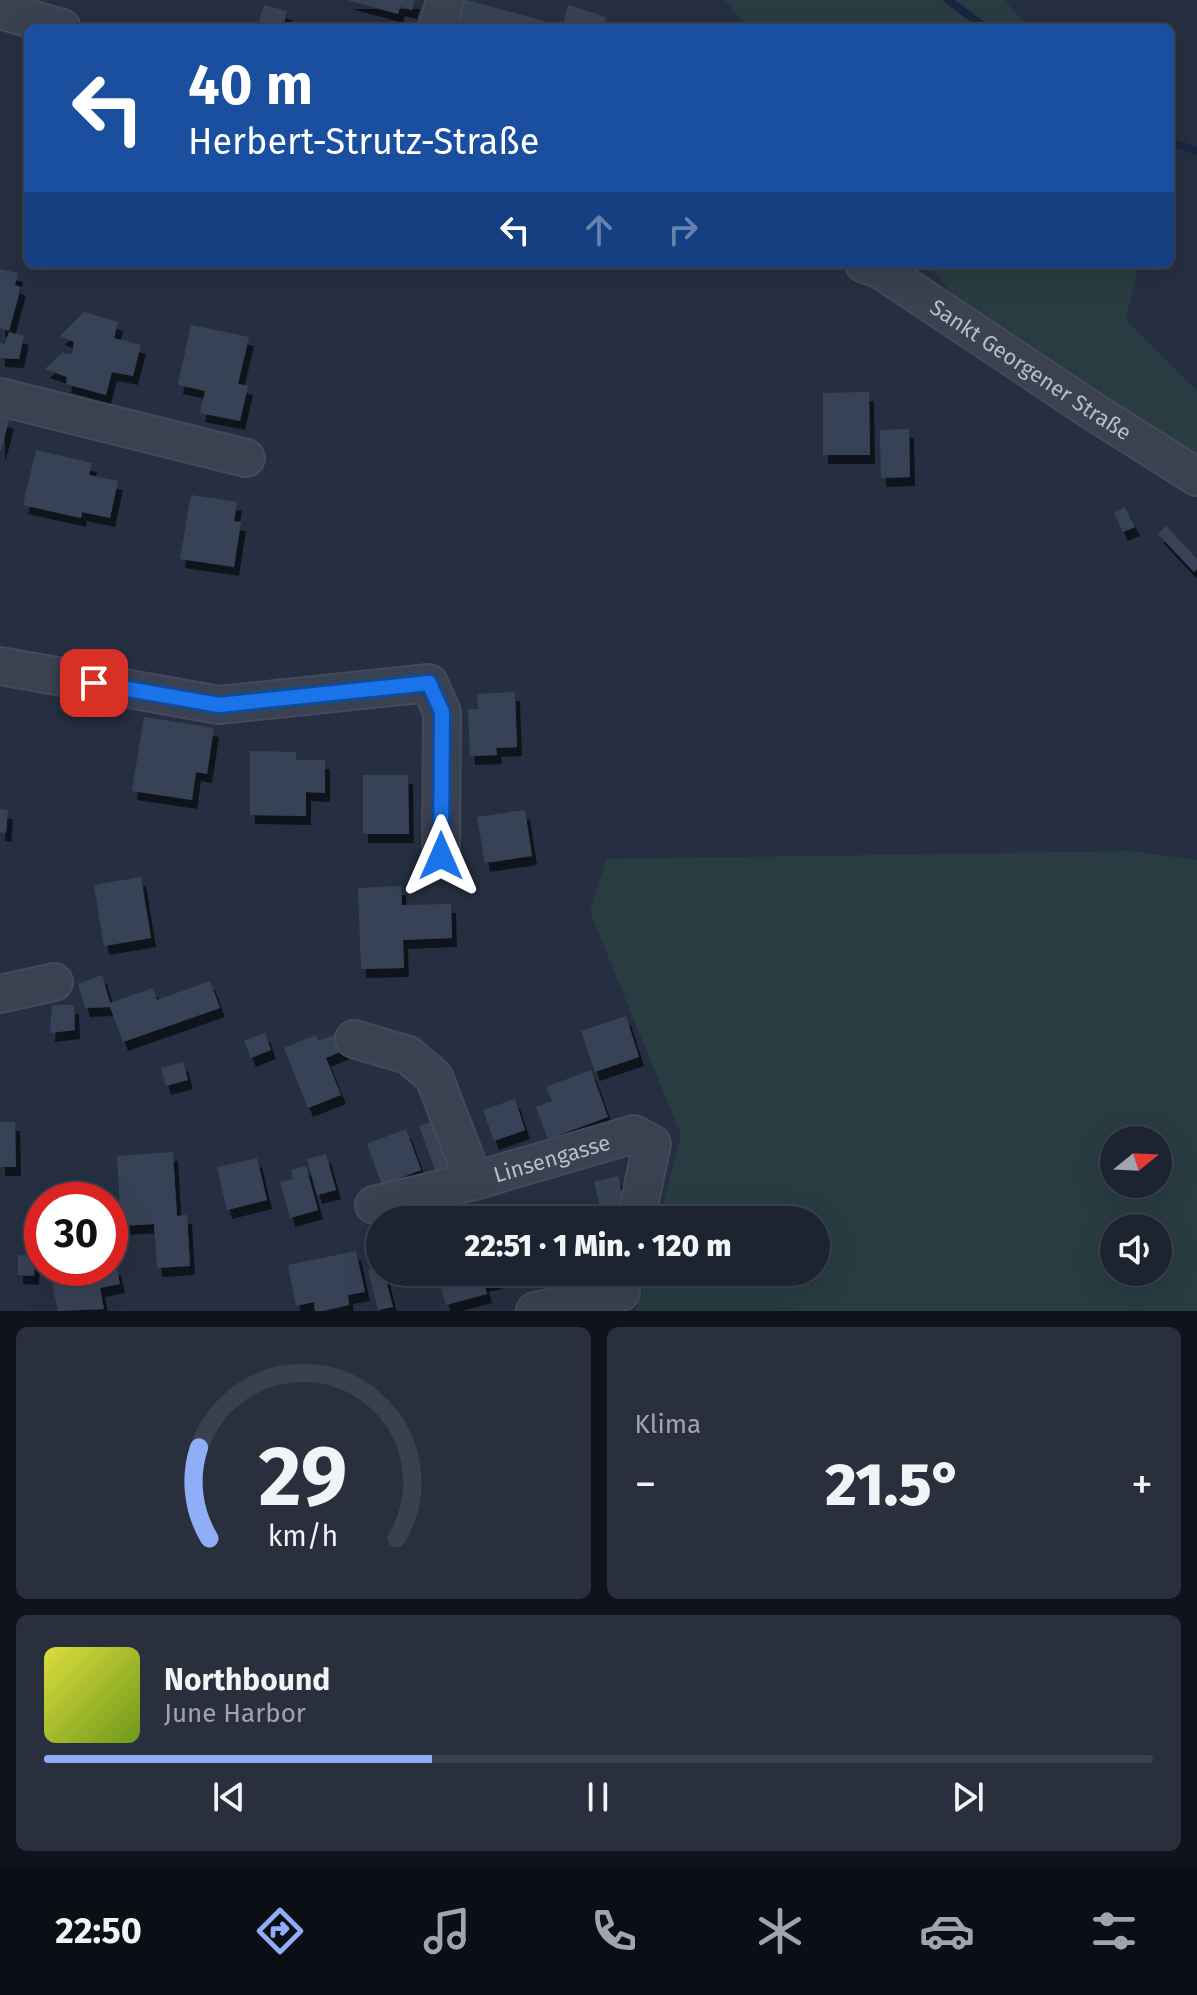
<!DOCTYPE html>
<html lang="de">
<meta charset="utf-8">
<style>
:root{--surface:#1c2331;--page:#292f3d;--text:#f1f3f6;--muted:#a0a4ab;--line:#3a404d;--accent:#8faef7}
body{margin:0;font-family:"Fira Sans",sans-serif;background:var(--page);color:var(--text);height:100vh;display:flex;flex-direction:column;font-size:30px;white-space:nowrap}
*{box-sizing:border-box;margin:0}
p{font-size:26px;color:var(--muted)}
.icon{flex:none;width:44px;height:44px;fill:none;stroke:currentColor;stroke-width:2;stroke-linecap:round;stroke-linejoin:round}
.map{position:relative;height:1311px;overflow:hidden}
.drawer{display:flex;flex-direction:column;gap:16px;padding:16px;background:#0f131b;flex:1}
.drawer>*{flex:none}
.hud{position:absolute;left:24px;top:24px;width:1150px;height:244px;border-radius:12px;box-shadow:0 8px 32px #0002,0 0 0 2px var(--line);background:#1a4fa0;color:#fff;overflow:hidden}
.needle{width:52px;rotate:72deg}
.fabs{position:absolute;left:1100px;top:1126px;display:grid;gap:16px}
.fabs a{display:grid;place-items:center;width:72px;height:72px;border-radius:50%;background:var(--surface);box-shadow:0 8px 32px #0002,0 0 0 2px var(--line);font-size:40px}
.speed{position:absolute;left:24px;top:1182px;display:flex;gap:16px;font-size:40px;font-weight:700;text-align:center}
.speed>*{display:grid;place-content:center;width:104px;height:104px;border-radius:50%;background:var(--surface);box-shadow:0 8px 32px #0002,0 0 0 2px var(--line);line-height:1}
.speed .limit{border:12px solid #d22;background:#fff;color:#111}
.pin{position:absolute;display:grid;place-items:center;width:68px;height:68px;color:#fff;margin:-34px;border-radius:16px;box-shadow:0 4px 12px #0006}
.me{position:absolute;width:88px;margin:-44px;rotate:0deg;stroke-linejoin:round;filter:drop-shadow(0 0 6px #0008)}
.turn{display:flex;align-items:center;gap:28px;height:168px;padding:0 32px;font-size:36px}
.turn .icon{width:104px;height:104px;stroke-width:2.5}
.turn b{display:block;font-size:56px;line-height:68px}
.lanes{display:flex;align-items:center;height:76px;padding:0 32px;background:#0003;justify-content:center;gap:40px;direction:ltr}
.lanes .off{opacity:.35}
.big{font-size:60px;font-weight:800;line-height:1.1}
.drawer .tile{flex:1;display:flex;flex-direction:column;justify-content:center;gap:12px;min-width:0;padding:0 28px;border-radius:12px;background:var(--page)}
.drawer .dial{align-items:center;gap:0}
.dial svg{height:208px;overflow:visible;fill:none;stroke:var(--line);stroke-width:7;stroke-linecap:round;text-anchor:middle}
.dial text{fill:var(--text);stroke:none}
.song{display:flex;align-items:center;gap:24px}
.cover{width:96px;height:96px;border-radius:12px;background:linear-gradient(135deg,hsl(60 70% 55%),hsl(80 70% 35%))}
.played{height:8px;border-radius:4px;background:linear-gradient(90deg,var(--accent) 35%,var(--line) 35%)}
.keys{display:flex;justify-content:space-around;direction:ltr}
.heat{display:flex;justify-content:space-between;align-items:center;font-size:44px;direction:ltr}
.drawer .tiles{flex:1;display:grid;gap:16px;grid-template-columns:1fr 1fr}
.tile:last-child{grid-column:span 2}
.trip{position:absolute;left:366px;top:1206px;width:464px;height:80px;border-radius:40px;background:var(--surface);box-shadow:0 8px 32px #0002,0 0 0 2px var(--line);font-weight:800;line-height:80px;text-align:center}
.tab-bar{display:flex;height:128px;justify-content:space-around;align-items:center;background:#0b0e14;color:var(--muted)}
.tab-bar .icon{width:56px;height:56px}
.tab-bar .active{color:var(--accent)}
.tab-bar b{font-size:36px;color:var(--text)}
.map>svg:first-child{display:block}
.green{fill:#283c42;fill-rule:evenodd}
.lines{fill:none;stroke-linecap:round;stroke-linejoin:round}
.stream{stroke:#19253f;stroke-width:8}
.building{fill:#384356;filter:url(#shadow)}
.minor-casing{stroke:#444a5a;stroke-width:40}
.minor{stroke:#3a4150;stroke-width:36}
.route-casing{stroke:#114b97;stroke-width:20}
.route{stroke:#1a73e8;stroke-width:14}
.labels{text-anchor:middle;stroke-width:8;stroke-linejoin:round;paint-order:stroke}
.street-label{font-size:22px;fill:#b7bdcb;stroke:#1f2636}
</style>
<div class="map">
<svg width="1197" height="1311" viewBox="0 0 1197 1311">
<defs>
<filter id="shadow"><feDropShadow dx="5" dy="9" stdDeviation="0" flood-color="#0009"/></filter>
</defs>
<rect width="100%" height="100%" fill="#262f41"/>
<g class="green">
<polygon points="725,0 1005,0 1028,28 747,28"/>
<polygon points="929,264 1139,264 1126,319 1197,391 1197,459 1102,401 953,296"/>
<path d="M1132 851 1197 860V1311H636L646 1272H816V1220H659L681 1135 590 912 606 859ZM1114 1140H1158V1184H1114ZM1114 1228H1158V1272H1114Z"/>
</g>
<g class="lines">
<g class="stream">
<polyline points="948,0 986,28"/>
<polyline points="1170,142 1197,151"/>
</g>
</g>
<g class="building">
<polygon points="347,0 415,0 412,10 400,7 398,14"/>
<polygon points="456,0 467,0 555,24 554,28 448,28"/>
<polygon points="264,5 287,11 283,28 257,28"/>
<polygon points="568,5 606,17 603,28 562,28"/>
<polygon points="0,269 18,273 15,285 21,287 9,331 0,328"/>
<polygon points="84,312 118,322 114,338 141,345 133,376 112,372 106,395 66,384 67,377 45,369 62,353 72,354 74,342 60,336"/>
<polygon points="191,325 249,337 238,384 248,386 240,421 200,413 205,391 178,385"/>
<polygon points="9,332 24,336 19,359 0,358 0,343 5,344"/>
<polygon points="869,392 870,455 823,455 823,393"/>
<polygon points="0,417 9,420 1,450 0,450"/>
<polygon points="909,429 910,477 881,478 880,430"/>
<polygon points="36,450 92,463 89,475 118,481 110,518 82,512 81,518 23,505"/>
<polygon points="191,495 237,502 234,521 241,522 234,567 180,559"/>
<polygon points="1125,507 1135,527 1123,532 1114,513"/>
<polygon points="1166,526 1197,559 1197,569 1194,572 1158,534"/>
<polygon points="515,692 517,747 496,748 497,755 470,756 468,709 478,709 477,694"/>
<polygon points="144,717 214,728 207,774 196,772 192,800 132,791"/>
<polygon points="250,751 296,752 296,760 325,760 325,793 306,792 306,816 250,815"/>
<polygon points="363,775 408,775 409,834 363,834"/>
<polygon points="0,809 8,810 6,833 0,832"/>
<polygon points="525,810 532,856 485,863 477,817"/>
<polygon points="141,877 151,938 104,946 94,885"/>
<polygon points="401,886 402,905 451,904 452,938 403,940 404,968 361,969 358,888"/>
<polygon points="102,975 110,1003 153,988 157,1000 210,981 220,1008 123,1042 110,1007 85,1008 78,984"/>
<polygon points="52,1005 74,1005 75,1030 50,1033"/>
<polygon points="626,1016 639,1057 595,1072 581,1031"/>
<polygon points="265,1033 271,1050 251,1058 244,1041"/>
<polygon points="338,1033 345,1050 326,1058 341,1095 308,1108 284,1048 316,1035 318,1041"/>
<polygon points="183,1062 188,1080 166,1086 161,1068"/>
<polygon points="591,1070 608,1117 548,1139 536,1107 552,1101 546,1087"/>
<polygon points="515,1099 525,1130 494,1141 483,1110"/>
<polygon points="439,1119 460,1173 439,1181 419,1126"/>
<polygon points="0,1122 15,1122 16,1167 0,1167"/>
<polygon points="406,1129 421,1170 382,1185 367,1144"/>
<polygon points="173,1152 177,1216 187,1215 190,1266 157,1268 154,1224 121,1226 117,1156"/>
<polygon points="326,1154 336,1190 317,1195 307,1159"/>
<polygon points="257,1158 267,1200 227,1210 217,1167"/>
<polygon points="306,1166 318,1210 290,1218 280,1182 293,1179 291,1170"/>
<polygon points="618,1176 627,1218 603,1220 594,1182"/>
<polygon points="581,1206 584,1220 543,1220 542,1215"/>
<polygon points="356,1251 365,1292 348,1295 349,1305 323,1311 315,1311 314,1302 296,1306 288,1265"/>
<polygon points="18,1255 35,1256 34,1276 18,1275"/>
<polygon points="116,1266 120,1284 100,1288 104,1309 58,1311 51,1279"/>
<polygon points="380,1267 380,1272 384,1272 393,1307 378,1310 368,1270"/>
<polygon points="437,1272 495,1272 497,1280 484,1283 487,1294 446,1305"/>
<polygon points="536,1272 577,1272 577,1273 539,1282"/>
</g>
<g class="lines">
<defs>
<g id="minor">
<polyline points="0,10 62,28"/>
<polyline points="437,28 445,0"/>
<path id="s1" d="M864 264 881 270 1094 412 1197 477"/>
<polyline points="0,397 246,458"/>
<polyline points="0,666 219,705 429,683 442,712 441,856"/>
<polyline points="0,994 54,982"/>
<polyline points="354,1039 408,1055 434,1077 474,1181"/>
<path id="s2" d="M374 1205 474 1181 634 1134 652 1144 636 1220"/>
<polyline points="535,1311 621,1292"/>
</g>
</defs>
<use href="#minor" class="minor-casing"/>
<use href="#minor" class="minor"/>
</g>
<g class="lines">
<defs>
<polyline id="route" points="94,683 219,705 429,683 442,712 441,856"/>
</defs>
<use href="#route" class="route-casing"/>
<use href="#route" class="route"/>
</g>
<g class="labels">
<g class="street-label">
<text dy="8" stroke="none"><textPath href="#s1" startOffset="198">Sankt Georgener Straße</textPath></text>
<text dy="8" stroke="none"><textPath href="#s2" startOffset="184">Linsengasse</textPath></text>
</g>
</g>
</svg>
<div class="fabs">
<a><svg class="needle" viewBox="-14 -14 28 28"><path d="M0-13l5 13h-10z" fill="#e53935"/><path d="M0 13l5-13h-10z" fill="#a0a4ab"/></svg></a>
<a><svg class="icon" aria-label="sound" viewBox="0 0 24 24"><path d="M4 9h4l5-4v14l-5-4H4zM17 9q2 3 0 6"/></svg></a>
</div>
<div class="speed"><div class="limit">30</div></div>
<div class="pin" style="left:94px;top:683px;background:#d93025"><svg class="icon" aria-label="arrive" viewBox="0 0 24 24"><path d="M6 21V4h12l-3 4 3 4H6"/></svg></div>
<svg class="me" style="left:441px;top:856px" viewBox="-20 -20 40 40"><path d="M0-17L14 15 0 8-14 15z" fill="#1a73e8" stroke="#fff" stroke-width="4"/></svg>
<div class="trip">22:51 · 1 Min. · 120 m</div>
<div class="hud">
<div class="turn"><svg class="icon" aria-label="left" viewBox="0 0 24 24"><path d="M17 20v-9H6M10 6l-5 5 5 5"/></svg><div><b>40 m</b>Herbert-Strutz-Straße</div></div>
<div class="lanes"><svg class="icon" aria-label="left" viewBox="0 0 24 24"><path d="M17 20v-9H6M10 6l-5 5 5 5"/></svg><svg class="icon off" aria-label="ahead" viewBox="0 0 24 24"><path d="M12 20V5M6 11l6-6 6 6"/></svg><svg class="icon off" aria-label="right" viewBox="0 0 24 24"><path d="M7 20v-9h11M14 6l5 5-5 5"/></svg></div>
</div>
</div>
<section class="drawer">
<div class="tiles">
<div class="tile dial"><svg viewBox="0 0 100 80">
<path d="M14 69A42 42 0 1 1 86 69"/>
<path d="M14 69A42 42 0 0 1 10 34" stroke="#8faef7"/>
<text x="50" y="56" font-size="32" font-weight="700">29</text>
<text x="50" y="72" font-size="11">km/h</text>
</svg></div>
<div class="tile"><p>Klima</p>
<div class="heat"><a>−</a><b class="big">21.5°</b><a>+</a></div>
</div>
<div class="tile">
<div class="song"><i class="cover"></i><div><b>Northbound</b><p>June Harbor</p></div></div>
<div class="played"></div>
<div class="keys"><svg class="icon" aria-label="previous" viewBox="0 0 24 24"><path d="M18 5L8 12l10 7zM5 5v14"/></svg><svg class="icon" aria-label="pause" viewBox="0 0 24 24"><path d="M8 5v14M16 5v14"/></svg><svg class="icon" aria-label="next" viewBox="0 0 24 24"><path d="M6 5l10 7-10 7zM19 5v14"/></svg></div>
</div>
</div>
</section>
<nav class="tab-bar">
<b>22:50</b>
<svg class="icon active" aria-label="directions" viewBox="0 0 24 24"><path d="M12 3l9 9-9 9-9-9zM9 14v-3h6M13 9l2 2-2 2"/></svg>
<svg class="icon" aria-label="music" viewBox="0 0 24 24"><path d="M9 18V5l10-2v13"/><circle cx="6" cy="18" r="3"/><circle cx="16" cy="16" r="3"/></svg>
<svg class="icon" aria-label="phone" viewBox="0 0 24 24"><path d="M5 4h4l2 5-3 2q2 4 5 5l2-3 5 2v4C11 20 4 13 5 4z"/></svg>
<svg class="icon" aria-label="climate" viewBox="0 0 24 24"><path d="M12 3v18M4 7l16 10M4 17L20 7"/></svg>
<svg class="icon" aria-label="car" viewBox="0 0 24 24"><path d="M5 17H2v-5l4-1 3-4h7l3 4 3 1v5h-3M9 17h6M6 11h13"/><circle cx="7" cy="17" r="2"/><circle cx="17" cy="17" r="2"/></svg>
<svg class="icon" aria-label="filters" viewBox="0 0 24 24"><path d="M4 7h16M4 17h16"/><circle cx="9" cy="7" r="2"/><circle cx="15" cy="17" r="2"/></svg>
</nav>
